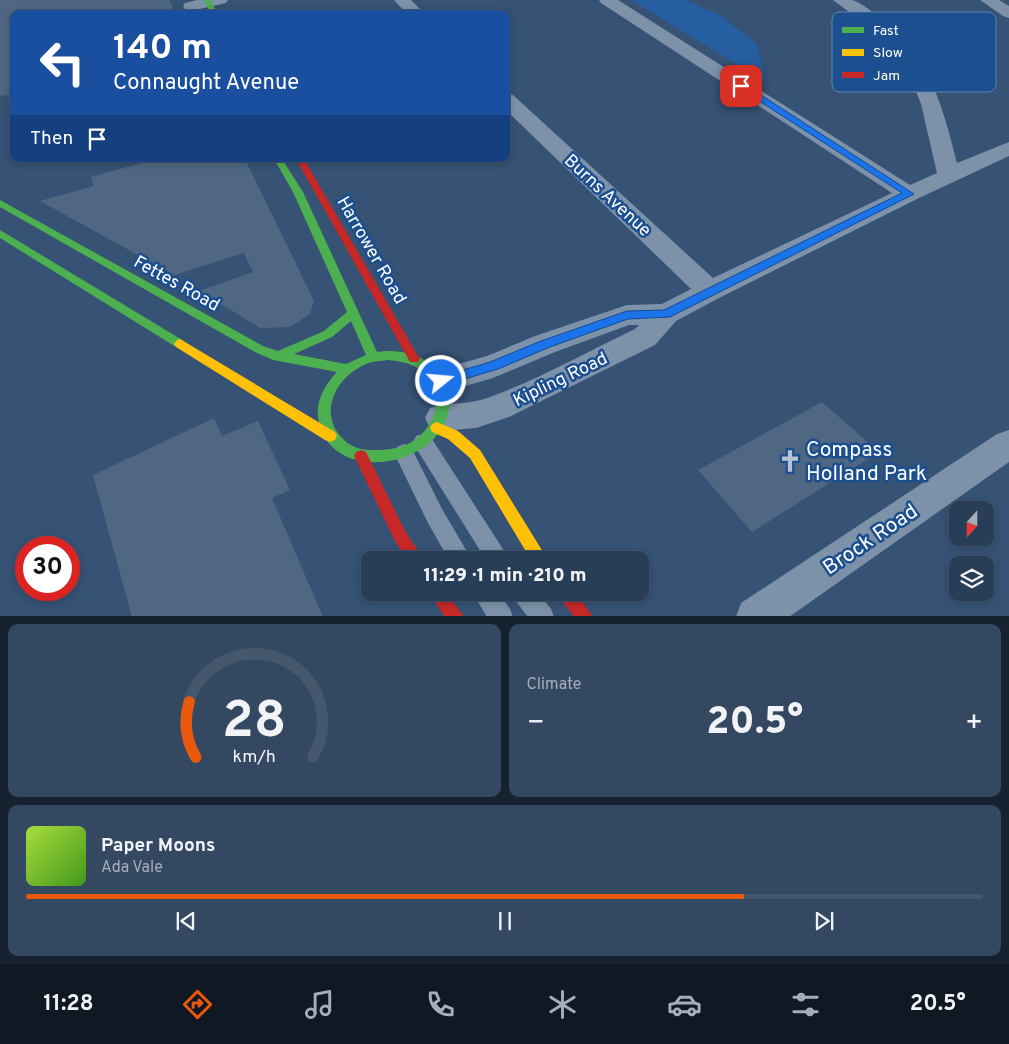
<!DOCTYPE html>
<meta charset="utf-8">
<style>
:root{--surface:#283e57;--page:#344961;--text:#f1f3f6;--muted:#a5aeba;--line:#44576d;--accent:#ea580c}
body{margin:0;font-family:Overpass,sans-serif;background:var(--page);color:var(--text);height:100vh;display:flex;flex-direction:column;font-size:19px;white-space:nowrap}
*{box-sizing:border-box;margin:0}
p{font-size:16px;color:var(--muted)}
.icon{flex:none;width:28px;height:28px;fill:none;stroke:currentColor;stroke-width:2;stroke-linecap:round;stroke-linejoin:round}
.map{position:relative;height:616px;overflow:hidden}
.details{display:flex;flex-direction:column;gap:8px;padding:8px;background:#162230;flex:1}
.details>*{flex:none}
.top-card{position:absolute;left:10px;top:10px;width:500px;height:152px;border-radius:10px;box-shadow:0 2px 8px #0003,0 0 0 1px var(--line);background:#1a4fa0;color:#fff;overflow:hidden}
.needle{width:32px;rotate:201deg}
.tools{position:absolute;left:949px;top:501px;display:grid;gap:10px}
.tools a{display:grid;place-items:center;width:45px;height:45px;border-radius:10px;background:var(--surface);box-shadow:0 2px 8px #0003,0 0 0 1px var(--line);font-size:25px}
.speed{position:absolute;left:15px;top:536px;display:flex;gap:10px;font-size:25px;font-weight:700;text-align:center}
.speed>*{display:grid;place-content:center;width:65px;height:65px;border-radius:50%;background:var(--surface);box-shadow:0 2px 8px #0003,0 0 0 1px var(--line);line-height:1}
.speed .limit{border:8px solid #d22;background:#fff;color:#111}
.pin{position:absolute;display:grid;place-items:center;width:42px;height:42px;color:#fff;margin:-21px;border-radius:10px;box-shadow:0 2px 8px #0006}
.me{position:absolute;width:55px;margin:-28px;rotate:73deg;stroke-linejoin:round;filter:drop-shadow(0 0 4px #0008)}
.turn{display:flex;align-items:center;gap:18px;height:105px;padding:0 20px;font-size:22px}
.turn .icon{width:65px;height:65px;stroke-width:2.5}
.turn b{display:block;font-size:35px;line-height:42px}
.then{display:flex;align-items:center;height:48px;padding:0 20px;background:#0003;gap:10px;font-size:19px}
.big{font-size:38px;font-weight:800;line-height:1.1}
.details .widget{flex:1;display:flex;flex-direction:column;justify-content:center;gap:8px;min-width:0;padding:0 18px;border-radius:10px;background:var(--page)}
.details .dial{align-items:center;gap:0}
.dial svg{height:130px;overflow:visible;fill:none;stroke:var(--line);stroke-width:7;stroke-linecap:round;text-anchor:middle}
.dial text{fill:var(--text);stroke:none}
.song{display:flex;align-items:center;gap:15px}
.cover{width:60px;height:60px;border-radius:8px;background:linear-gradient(135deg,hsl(80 70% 55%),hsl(100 70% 35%))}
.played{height:5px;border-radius:2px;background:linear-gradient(90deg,var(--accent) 75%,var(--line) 75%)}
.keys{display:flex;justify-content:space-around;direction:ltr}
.heat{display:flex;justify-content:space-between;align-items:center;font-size:28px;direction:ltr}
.details .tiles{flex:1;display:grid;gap:8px;grid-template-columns:1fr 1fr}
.widget:last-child{grid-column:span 2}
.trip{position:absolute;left:361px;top:551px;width:288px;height:50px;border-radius:10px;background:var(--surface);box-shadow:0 2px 8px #0003,0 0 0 1px var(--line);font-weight:800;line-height:50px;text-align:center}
.tab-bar{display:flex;height:80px;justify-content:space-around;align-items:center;background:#101923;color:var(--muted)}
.tab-bar .icon{width:35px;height:35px}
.tab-bar .on{color:var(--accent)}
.tab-bar b{font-size:22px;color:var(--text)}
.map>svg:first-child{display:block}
.green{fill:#265fa1}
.building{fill:#506783}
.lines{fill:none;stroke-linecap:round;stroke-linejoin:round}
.lane{fill:#7d92a8;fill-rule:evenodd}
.street{fill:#7d92a8;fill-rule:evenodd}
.fast{fill:#4caf50;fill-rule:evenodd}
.slow{fill:#ffc107;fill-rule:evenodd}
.jam{fill:#c62828;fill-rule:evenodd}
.route{fill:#1a73e8;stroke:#114b97}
.labels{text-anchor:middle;stroke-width:5;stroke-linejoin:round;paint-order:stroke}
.street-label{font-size:18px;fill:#fff;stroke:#1b4f8f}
.near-poi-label{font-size:21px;fill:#fff;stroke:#1b4f8f;text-anchor:start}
.near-street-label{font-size:21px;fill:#fff;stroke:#1b4f8f}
.key{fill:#1b4f8f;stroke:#5f84b1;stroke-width:1}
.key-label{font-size:14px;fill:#fff}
</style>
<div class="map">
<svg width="1009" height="617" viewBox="0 0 1009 617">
<rect width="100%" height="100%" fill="#365274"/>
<polygon class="green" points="631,0 686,0 721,16 757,44 765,81"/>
<g class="building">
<polygon points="0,0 169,0 176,14 14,14 13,136 8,95 0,96"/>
<polygon points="156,159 245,159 314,301 310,314 290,327 260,328 199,291 253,272 244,253 174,275 40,201 94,186 91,177"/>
<polygon points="822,402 879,452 752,532 698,470"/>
<polygon points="214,418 222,436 258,421 290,490 272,498 323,617 132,617 93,475"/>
</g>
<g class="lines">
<g class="lane">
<polygon points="423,434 430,436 510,560 486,560 416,448 413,442 416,436"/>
<polygon points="404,444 411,447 442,509 472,560 449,560 428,523 394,453 397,447"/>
<polygon points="472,592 498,592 510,609 513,617 487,617"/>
<polygon points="512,592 538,592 551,609 554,617 528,617 515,600"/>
</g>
<g class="street">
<polygon points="197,0 228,0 226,3 191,11 185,9 183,6 185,3"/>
<polygon points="394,0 411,0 425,14 407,14"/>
<path d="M599 0H618L910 185 937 173 921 104 906 66 894 50 876 32 833 0C839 0 847 0 852 0 863 3 876 15 884 22 931 59 943 108 957 163L1009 142V156L917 199 719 298 676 321 655 345 509 417 476 428 441 431 430 428 425 418 430 408C449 402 470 405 490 397 539 379 587 352 635 329L639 325H629L555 352 493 378 441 393 430 390 426 381 430 372 487 356 535 336 627 305 662 304 691 289 506 110V93L513 95 713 278 892 193 601 3Z"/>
<polygon points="980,0 999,0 1009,6 1009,18 1003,16"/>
<polygon points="1009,430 1009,462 789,617 736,617 741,603 997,434"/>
</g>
<g class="fast">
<polygon points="204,0 210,0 218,14 211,14"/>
<path d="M274 159H282L303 192 377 352C409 346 452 365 450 403 445 471 325 487 318 416 316 400 326 383 337 372L273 360 255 352 0 207V200L263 346 278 351 324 331 347 312 293 192ZM351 321 366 355 346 364 294 354 332 337ZM388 360C396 361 406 362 414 366 451 384 439 430 406 445 396 449 385 450 376 450 364 450 353 449 344 440 317 415 335 377 366 364 373 361 381 361 388 360Z"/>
<polygon points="0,230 184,341 186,344 184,347 176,347 0,238"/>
</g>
<g class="slow">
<polygon points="180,339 335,432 337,436 335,440 330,442 325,440 176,347 174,344 176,341"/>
<polygon points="437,422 458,431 480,450 548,560 531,560 470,458 448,439 432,432 430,428 432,424"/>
</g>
<g class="jam">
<polygon points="296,159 304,159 418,356 420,359 418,362 410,362"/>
<polygon points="361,450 366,452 405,531 424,560 407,560 395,541 354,456 356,452"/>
<polygon points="428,592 446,592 464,617 445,617"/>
<polygon points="556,592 575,592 593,617 574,617"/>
</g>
</g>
<polygon class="route" points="739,84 744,84 914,194 670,317 628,319 550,347 498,369 441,386 436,385 435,381 436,378 490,362 541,341 627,311 664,310 902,193 739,88"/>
<defs>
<symbol id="church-bare" viewBox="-9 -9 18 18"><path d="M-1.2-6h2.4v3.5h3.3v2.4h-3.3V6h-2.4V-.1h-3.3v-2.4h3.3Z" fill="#b9c2ce" stroke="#1b4f8f" stroke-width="2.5" paint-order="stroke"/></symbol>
</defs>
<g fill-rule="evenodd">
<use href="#church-bare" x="774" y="445" width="32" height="32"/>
</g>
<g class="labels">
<g class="street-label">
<text transform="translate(608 195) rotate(43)" y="6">Burns Avenue</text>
<text transform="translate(372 250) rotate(60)" y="6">Harrower Road</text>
<text transform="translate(177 283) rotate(29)" y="6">Fettes Road</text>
<text transform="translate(560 379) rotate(-26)" y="6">Kipling Road</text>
</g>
<g class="near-poi-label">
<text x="806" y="456">Compass<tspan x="806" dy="24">Holland Park</tspan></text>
</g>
<g class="near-street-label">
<text transform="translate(870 539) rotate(-34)" y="7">Brock Road</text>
</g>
</g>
<rect x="832" y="12" width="164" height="80" rx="8" class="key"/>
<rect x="842" y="27" width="22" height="6" fill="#4caf50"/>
<rect x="842" y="49" width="22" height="7" fill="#ffc107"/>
<rect x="842" y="72" width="22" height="6" fill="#c62828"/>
<g class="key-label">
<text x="873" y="35">Fast</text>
<text x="873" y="57">Slow</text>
<text x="873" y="80">Jam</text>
</g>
</svg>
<div class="tools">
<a><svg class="needle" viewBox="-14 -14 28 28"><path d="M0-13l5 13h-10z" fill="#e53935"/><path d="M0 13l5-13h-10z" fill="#a5aeba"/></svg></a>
<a><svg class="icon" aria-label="layers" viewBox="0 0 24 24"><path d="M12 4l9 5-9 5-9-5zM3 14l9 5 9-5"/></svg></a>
</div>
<div class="speed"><div class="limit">30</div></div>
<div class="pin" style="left:741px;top:86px;background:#d93025"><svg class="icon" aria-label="arrive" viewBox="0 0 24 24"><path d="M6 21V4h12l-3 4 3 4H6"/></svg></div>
<svg class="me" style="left:441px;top:381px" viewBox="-20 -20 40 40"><circle r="17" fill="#1a73e8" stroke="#fff" stroke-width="3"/><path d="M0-11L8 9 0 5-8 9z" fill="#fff"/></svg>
<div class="trip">11:29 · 1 min · 210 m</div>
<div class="top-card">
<div class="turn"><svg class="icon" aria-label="left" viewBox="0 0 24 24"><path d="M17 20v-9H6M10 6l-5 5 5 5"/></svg><div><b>140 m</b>Connaught Avenue</div></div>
<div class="then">Then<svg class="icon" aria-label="arrive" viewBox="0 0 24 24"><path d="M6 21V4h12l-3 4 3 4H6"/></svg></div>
</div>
</div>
<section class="details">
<div class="tiles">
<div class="widget dial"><svg viewBox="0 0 100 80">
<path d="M14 69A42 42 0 1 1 86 69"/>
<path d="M14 69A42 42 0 0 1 10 35" stroke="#ea580c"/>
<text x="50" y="56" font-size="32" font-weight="700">28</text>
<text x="50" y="72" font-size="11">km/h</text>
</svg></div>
<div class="widget"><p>Climate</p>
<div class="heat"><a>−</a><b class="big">20.5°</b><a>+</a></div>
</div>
<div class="widget">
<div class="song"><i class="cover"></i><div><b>Paper Moons</b><p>Ada Vale</p></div></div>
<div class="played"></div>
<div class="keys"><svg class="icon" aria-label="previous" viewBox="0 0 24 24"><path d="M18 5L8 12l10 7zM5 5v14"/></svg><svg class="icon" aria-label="pause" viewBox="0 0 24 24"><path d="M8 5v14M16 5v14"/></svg><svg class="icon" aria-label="next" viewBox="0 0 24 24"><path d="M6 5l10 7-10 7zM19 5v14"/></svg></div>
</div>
</div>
</section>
<nav class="tab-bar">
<b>11:28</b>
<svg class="icon on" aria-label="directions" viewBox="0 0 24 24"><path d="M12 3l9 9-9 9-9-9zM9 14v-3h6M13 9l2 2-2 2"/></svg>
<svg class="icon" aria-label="music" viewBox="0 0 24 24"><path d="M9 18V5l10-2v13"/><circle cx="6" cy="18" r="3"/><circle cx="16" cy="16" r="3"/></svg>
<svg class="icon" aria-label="phone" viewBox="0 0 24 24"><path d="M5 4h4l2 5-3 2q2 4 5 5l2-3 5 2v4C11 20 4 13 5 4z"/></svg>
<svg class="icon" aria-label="climate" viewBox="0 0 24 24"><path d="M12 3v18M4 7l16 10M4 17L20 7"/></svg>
<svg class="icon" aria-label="car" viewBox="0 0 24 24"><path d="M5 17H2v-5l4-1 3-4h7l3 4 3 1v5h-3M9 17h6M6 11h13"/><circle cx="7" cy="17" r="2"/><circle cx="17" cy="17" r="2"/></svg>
<svg class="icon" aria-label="filters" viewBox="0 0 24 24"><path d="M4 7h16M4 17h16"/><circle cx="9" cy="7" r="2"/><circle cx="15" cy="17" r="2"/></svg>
<b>20.5°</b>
</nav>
